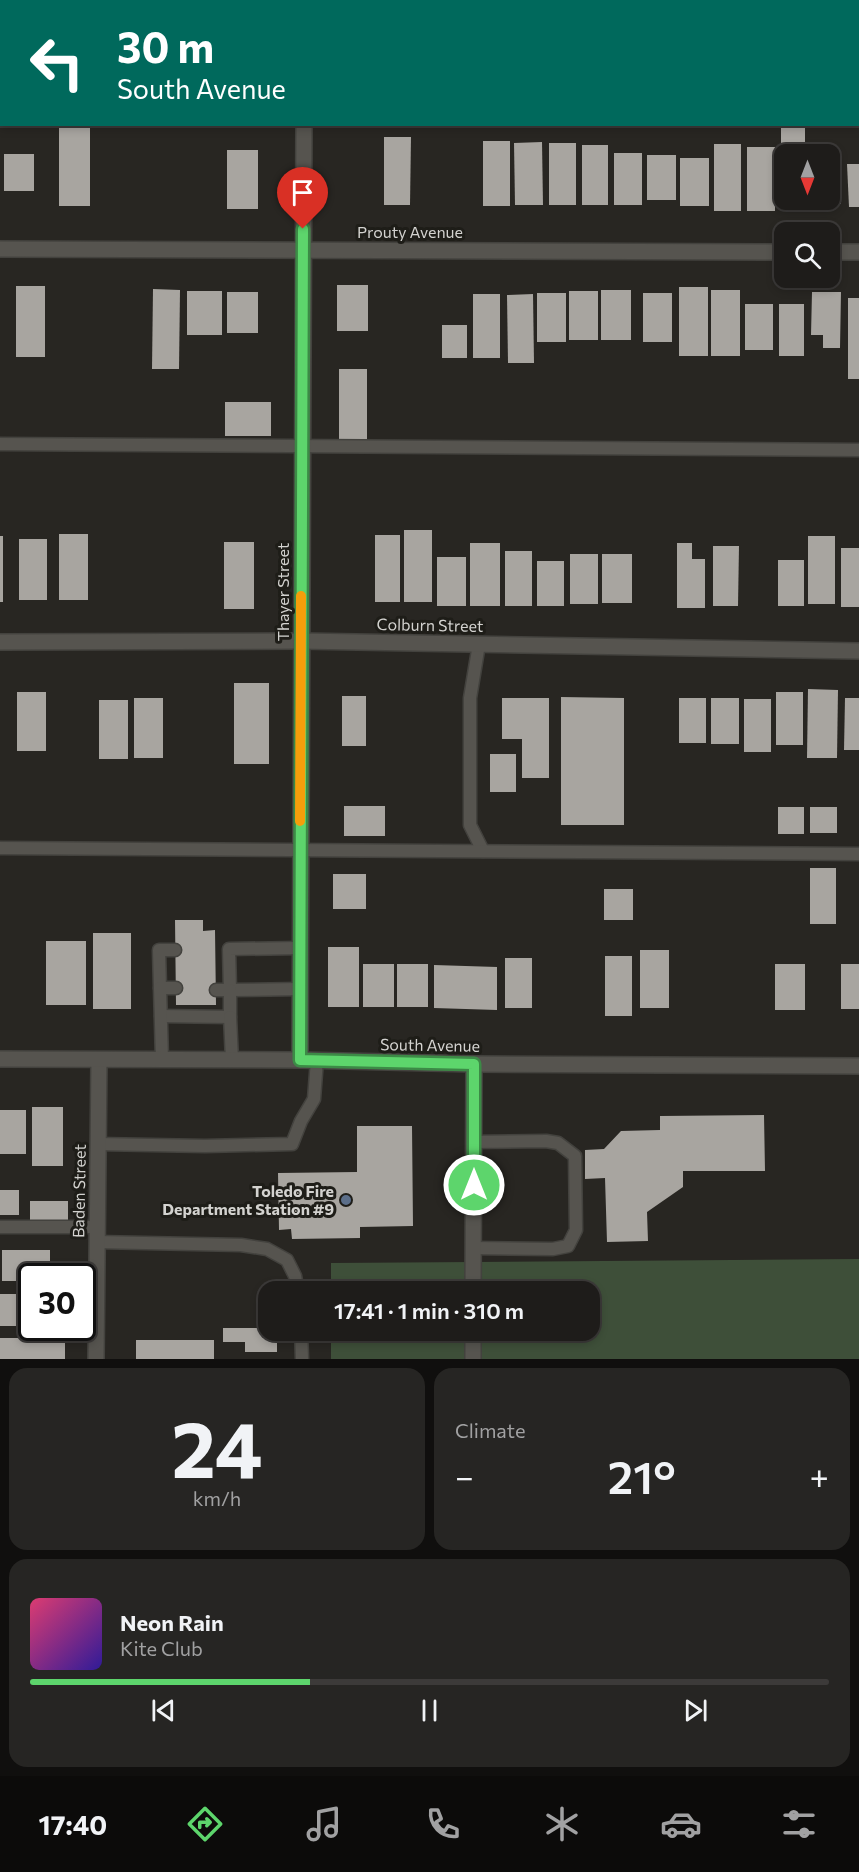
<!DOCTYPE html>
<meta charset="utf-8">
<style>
:root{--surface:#1e1c1a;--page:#262523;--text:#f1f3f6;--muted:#a1a1a2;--line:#3c3a39;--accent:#5dd56c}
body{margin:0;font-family:Commissioner,sans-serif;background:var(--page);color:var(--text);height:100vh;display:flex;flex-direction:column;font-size:22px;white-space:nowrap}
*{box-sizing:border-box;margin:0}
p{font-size:20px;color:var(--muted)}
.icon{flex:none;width:33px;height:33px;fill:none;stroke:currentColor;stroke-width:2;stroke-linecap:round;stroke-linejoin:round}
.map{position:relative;height:1359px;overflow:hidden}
.drawer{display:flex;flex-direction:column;gap:9px;padding:9px;background:#100f0e;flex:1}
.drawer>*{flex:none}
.guide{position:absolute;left:0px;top:0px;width:860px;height:126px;box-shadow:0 3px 9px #0003,0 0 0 2px var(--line);background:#00695c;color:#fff;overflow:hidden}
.needle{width:39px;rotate:180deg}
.buttons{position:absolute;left:774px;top:144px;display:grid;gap:12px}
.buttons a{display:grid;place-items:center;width:66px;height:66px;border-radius:12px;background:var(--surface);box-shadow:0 3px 9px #0003,0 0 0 2px var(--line);font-size:30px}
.speed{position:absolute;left:18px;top:1263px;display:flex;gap:12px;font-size:30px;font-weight:700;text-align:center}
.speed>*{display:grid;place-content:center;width:78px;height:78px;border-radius:50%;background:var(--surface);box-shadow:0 3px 9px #0003,0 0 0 2px var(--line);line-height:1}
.speed .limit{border:3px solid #111;border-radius:9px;background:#fff;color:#111}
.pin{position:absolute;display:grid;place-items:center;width:51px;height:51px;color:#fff;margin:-62px -26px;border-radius:50% 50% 50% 0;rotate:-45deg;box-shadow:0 0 6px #0007}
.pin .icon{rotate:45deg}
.me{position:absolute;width:66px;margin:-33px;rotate:0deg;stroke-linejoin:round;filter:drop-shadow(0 0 4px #0008)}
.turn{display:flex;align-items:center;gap:21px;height:126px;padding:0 18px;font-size:27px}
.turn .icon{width:78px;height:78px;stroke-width:2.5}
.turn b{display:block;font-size:42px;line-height:51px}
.big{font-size:45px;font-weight:600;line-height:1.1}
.drawer .card{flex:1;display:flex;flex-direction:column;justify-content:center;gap:9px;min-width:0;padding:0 21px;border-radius:18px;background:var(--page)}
.drawer .dial{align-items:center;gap:0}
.dial b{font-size:78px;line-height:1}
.song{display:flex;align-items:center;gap:18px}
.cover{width:72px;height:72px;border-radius:9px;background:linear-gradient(135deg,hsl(340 70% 55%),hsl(250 70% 35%))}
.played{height:6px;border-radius:3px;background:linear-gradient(90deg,var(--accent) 35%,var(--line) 35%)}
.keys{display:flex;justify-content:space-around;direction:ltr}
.heat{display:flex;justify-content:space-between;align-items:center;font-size:33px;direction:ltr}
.drawer .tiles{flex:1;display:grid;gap:9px;grid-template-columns:1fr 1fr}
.card:last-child{grid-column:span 2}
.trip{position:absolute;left:258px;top:1281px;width:342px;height:60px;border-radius:18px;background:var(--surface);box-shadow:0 3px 9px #0003,0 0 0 2px var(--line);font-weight:600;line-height:60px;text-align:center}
.dock{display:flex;height:96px;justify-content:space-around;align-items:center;background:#0c0b0a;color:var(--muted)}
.dock .icon{width:42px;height:42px}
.dock .current{color:var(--accent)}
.dock b{font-size:27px;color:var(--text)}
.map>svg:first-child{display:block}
.green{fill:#3e4f39}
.building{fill:#a8a5a0}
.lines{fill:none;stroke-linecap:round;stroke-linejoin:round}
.service-casing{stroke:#43423e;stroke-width:15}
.minor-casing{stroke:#43423e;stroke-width:18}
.tertiary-casing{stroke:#43423e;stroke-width:18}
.service{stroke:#56544f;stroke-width:12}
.minor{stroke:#56544f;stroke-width:15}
.tertiary{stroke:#56544f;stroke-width:15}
.route-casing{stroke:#3c8a46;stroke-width:15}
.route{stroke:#5dd56c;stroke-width:10}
.slow{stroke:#f59e0b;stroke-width:10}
.service-dot{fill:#5c6f8a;stroke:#1e1d18;stroke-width:2}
.labels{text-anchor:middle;stroke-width:6;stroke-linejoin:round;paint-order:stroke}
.street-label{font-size:16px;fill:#d3d2cf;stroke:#1e1d18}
.poi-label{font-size:16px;font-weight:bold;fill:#d3d2cf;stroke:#1e1d18;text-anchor:end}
</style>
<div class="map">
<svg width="859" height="1359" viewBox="0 0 859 1359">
<rect width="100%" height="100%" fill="#282622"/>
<polygon class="green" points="859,1259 859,1359 331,1359 331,1331 590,1330 590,1292 331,1291 331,1263"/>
<g class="building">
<polygon points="781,124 805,124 805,154 784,154 784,172 781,172"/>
<rect x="59" y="126" width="31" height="80"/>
<polygon points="384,137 411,137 410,205 384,205"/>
<rect x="483" y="141" width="27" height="65"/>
<polygon points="542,142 543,205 515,205 514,143"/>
<rect x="549" y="143" width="27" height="62"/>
<rect x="714" y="144" width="27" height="67"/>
<rect x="582" y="145" width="26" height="60"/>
<rect x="747" y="147" width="28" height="64"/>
<rect x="227" y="150" width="31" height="59"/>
<rect x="614" y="153" width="28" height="52"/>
<rect x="4" y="154" width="30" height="37"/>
<rect x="647" y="155" width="29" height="45"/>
<rect x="680" y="158" width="29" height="48"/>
<polygon points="830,159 841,159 841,204 818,204 818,200 830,200"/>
<polygon points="847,164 859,164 859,207 849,207"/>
<rect x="337" y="285" width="31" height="46"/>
<rect x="16" y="286" width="29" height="71"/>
<rect x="679" y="287" width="29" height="69"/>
<polygon points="153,289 180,290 179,369 152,369"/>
<rect x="601" y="290" width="30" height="50"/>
<rect x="711" y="290" width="29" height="66"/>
<rect x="187" y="291" width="35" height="44"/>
<rect x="569" y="291" width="29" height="49"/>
<rect x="227" y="292" width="31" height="41"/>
<polygon points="812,292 841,292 840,348 823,348 823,335 811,335"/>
<rect x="537" y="293" width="29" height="49"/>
<rect x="643" y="293" width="29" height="49"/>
<rect x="473" y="294" width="27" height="64"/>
<polygon points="533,294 534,363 508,363 507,295"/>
<rect x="848" y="298" width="11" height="81"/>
<rect x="745" y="304" width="28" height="46"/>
<rect x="779" y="304" width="25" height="52"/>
<rect x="442" y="325" width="25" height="33"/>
<rect x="339" y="369" width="28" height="71"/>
<rect x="225" y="402" width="46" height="34"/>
<rect x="404" y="530" width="28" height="72"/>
<rect x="59" y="534" width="29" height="66"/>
<rect x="375" y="535" width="25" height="67"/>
<rect x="0" y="536" width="3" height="66"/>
<rect x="808" y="536" width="27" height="68"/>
<rect x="19" y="539" width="28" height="61"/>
<rect x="224" y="542" width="30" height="67"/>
<rect x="470" y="543" width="30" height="63"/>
<polygon points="677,543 692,543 692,559 705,559 705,608 677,608"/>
<polygon points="713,546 739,546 738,606 713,606"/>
<rect x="841" y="548" width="18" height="59"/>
<rect x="505" y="551" width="27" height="55"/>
<rect x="570" y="554" width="28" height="50"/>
<rect x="602" y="554" width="30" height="49"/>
<rect x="437" y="557" width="29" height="49"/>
<rect x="778" y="560" width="26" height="46"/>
<rect x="537" y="561" width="27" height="45"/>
<rect x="234" y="683" width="35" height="81"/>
<polygon points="808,689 838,690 837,758 807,758"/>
<rect x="17" y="692" width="29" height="59"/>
<rect x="776" y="692" width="27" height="53"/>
<rect x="342" y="696" width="24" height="50"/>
<polygon points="561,697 624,698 624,825 561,825"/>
<rect x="134" y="698" width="29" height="60"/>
<polygon points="502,698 549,698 549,778 522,778 522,739 502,739"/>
<rect x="679" y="698" width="27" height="45"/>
<rect x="711" y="698" width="28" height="46"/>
<polygon points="845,698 859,698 859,750 844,750"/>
<rect x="744" y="699" width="27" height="53"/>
<rect x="99" y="700" width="29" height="59"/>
<rect x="490" y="754" width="26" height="38"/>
<rect x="344" y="806" width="41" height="30"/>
<rect x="778" y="807" width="26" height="27"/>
<rect x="810" y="807" width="27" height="26"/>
<rect x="810" y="868" width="26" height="56"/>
<rect x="333" y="874" width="33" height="35"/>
<rect x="604" y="889" width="29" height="31"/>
<polygon points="175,920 203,920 203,931 215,930 216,1005 176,1005"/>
<rect x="93" y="933" width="38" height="76"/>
<rect x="46" y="941" width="40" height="64"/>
<rect x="328" y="947" width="31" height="60"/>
<rect x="640" y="950" width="29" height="58"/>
<rect x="605" y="956" width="27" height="60"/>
<rect x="505" y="958" width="27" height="50"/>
<rect x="363" y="964" width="31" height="43"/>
<rect x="397" y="964" width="31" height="43"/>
<rect x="775" y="964" width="30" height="46"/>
<rect x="841" y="964" width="18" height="45"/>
<polygon points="434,965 497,967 497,1010 434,1008"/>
<rect x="32" y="1107" width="31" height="59"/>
<rect x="0" y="1110" width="26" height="44"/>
<polygon points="764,1115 765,1171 683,1171 683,1187 647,1212 648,1241 607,1242 605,1178 585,1179 585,1150 604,1149 621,1131 660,1130 660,1116"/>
<polygon points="357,1126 412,1126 413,1226 360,1227 360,1238 292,1239 291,1229 279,1230 278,1173 357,1172"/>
<rect x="0" y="1190" width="19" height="25"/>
<rect x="30" y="1201" width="38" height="24"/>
<polygon points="2,1250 50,1250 50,1276 32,1276 32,1281 2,1281"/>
<rect x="0" y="1294" width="32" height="32"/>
<polygon points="223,1328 268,1328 268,1330 277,1330 277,1352 245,1352 245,1342 223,1342"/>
<rect x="0" y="1338" width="65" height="21"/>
<rect x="136" y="1340" width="78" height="19"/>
</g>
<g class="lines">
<defs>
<g id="service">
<polyline points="0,30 2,30"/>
<polyline points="0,46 2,46"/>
<polyline points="858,51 859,51"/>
<polyline points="0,444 859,450"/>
<polyline points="479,644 470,698 470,825 483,851"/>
<polyline points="0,848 859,854"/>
<polyline points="300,948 229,949 230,990 300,989"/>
<polyline points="160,988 159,950 175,950"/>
<polyline points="161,1016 230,1017 230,990 216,990"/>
<polyline points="230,1017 232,1060"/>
<polyline points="162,1060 160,988 176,988"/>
<polyline points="98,1144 205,1146 292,1144 301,1121 314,1099 317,1060"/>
<polyline points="0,1227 97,1227"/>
<polyline points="97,1242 241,1245 267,1249 287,1260 295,1276 298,1292"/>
<polyline points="473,1248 553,1249 568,1246 576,1230 575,1156 558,1143 546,1141 474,1142"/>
<polyline points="301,1330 302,1359"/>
</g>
<g id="minor">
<polyline points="304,2 304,0"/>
<polyline points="0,249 784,252"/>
<polyline points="830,252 859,252"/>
<polyline points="0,642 301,641 859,651"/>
<polyline points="300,1060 304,124"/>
<polyline points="473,1292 474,1064"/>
<polyline points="96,1359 99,1060"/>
<polyline points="473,1359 473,1330"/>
</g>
<polyline id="tertiary" points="0,1059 300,1060 474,1064 859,1066"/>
</defs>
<use href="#service" class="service-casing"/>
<use href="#minor" class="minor-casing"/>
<use href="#tertiary" class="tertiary-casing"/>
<use href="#service" class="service"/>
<use href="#minor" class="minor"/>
<use href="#tertiary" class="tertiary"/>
</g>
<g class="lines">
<defs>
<polyline id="route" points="303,229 300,1060 474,1064 474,1185"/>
</defs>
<use href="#route" class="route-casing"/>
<use href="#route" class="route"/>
<polyline class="slow" points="300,821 301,596"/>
</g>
<circle class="service-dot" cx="346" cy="1200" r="6"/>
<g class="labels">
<g class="street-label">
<text x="410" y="238">Prouty Avenue</text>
<text transform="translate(283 592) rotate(-90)" y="6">Thayer Street</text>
<text transform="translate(430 625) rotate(1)" y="6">Colburn Street</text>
<text transform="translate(430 1045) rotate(1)" y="6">South Avenue</text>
<text transform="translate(79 1191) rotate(-89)" y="6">Baden Street</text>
</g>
<g class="poi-label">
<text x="334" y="1197">Toledo Fire<tspan x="334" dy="18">Department Station #9</tspan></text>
</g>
</g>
</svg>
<div class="buttons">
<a><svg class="needle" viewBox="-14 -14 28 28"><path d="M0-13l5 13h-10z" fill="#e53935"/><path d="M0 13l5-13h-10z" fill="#a1a1a2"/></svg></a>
<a><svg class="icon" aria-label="search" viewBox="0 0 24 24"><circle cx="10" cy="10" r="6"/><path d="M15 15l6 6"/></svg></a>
</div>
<div class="speed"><div class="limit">30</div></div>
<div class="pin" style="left:303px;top:229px;background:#d93025"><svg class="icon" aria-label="arrive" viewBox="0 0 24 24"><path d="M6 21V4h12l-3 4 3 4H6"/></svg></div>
<svg class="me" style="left:474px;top:1185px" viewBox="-20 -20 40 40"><circle r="17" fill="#5dd56c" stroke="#fff" stroke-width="3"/><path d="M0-11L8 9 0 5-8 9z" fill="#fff"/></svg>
<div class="trip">17:41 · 1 min · 310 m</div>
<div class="guide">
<div class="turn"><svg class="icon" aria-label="left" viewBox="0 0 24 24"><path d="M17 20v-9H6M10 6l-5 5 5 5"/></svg><div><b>30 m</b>South Avenue</div></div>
</div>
</div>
<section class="drawer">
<div class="tiles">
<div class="card dial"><b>24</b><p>km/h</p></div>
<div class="card"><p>Climate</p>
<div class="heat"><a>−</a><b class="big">21°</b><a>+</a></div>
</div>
<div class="card">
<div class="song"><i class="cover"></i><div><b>Neon Rain</b><p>Kite Club</p></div></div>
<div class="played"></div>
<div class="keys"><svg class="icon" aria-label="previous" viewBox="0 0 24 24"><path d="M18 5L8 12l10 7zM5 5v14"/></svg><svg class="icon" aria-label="pause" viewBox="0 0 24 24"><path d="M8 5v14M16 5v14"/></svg><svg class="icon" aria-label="next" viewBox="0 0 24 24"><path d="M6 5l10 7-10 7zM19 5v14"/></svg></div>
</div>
</div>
</section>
<nav class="dock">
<b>17:40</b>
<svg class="icon current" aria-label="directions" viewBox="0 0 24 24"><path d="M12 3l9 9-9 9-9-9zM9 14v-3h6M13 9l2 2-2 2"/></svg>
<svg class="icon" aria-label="music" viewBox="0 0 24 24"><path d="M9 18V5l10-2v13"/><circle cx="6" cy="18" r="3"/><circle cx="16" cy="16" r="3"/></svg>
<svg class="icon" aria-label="phone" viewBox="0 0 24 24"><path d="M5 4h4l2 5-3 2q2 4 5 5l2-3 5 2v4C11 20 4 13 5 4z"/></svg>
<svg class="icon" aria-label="climate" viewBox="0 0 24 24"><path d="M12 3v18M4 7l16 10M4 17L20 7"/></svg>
<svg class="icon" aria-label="car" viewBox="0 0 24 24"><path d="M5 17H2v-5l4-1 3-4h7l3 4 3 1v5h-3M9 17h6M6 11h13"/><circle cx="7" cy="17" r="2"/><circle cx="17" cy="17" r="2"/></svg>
<svg class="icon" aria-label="filters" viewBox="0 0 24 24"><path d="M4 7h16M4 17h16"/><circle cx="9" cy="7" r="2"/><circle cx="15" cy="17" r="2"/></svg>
</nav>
